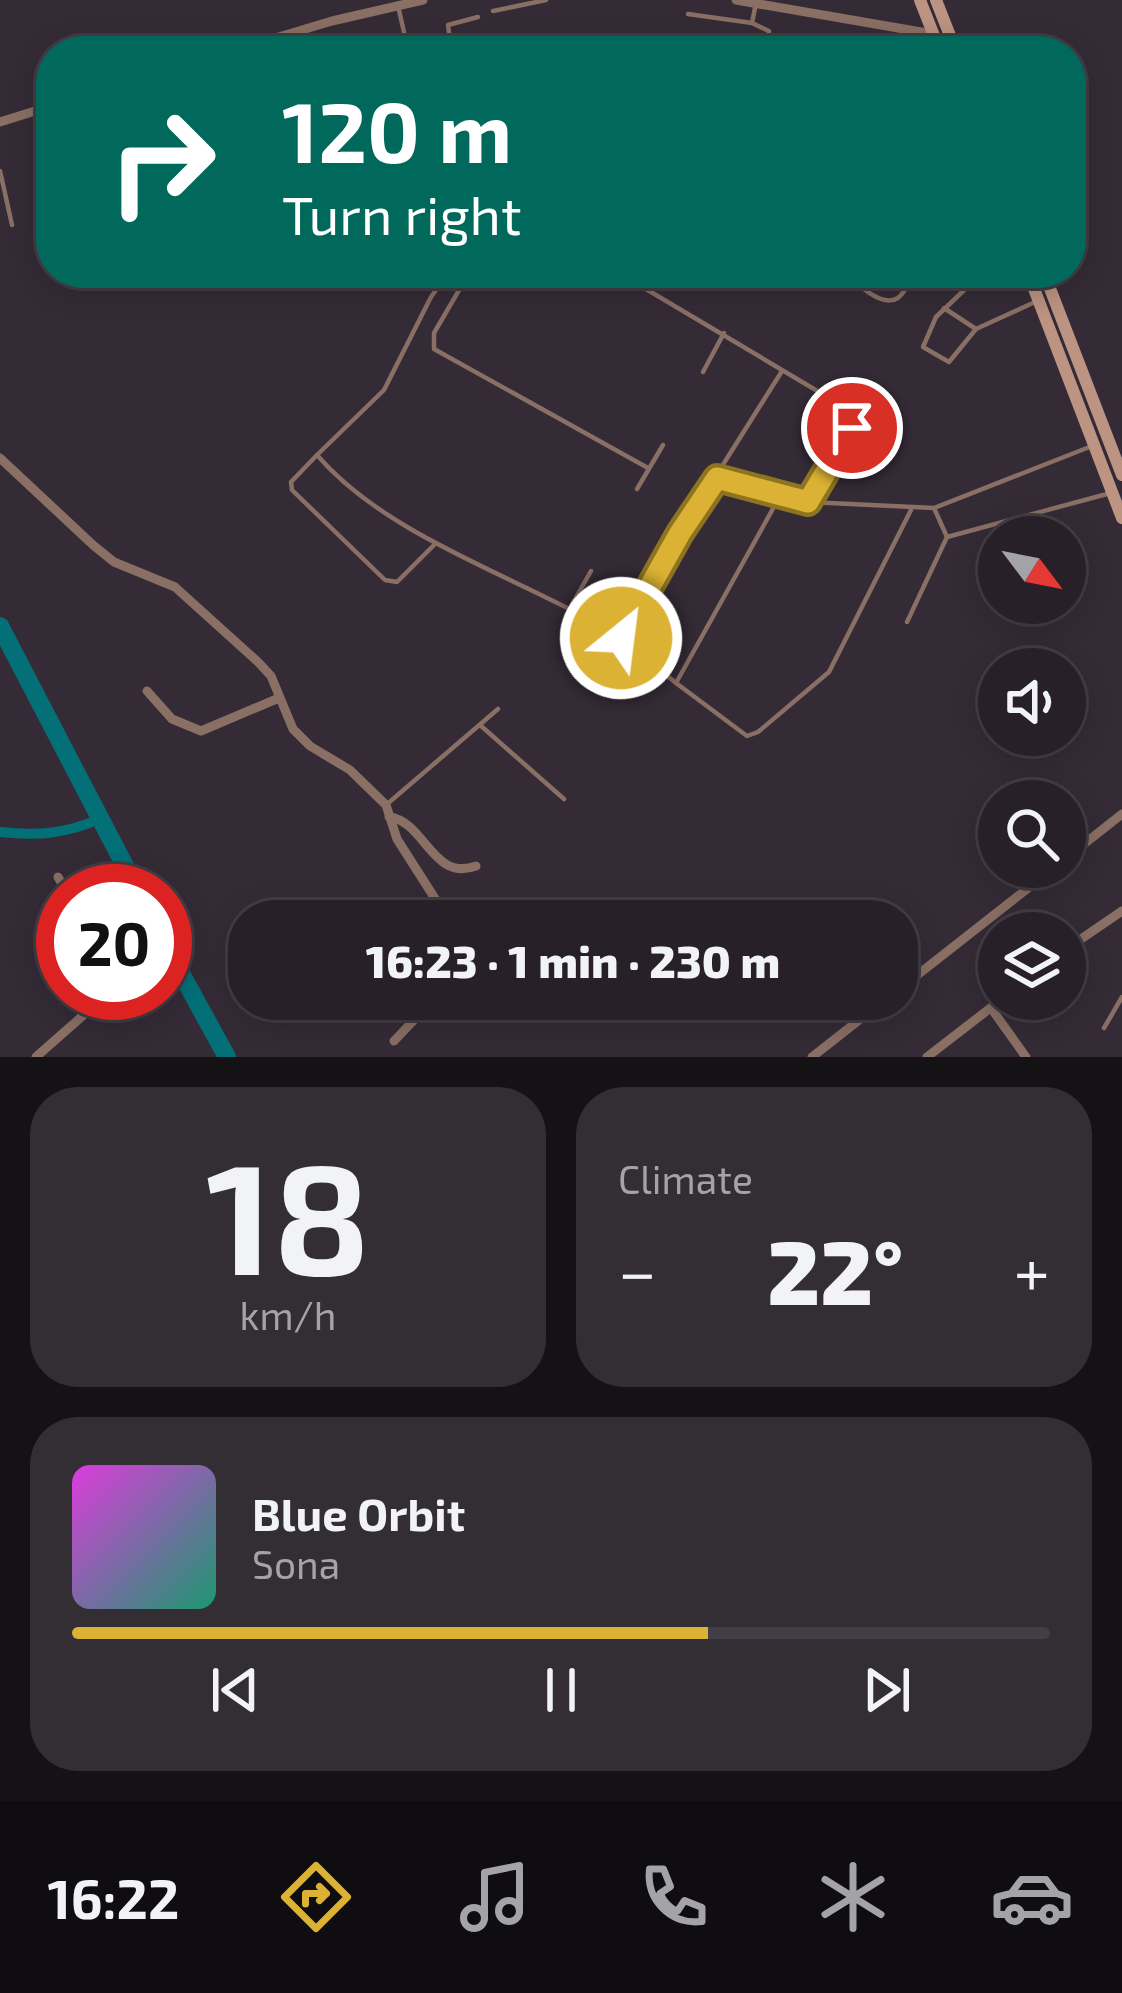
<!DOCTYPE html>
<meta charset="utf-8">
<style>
:root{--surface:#272028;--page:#332d34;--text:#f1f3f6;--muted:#a4a3a8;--line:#433e45;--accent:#dbb233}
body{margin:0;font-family:"Exo 2",sans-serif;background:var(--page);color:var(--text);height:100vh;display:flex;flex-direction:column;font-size:45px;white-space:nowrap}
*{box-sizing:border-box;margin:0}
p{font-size:39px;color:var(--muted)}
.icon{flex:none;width:66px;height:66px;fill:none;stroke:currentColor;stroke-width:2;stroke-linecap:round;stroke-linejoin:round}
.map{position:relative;height:1057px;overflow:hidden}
.panel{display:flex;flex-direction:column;gap:30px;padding:30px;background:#151216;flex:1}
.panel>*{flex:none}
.banner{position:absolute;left:36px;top:36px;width:1050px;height:252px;border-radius:48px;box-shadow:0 6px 30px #0003,0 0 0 3px var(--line);background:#00695c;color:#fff;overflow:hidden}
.needle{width:78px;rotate:122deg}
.fabs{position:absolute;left:978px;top:516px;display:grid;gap:24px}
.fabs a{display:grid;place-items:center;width:108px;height:108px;border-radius:50%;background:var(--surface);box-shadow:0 6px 30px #0003,0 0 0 3px var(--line);font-size:60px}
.speed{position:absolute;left:36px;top:864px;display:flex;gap:24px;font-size:60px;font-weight:700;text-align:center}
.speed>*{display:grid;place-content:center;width:156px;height:156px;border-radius:50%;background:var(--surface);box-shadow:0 6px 30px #0003,0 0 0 3px var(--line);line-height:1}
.speed .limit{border:18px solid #d22;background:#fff;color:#111}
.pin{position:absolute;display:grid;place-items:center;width:102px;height:102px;color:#fff;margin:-51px;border:6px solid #fff;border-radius:50%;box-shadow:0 3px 12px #0007}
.me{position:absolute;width:132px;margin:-66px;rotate:29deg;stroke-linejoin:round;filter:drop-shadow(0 0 9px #0008)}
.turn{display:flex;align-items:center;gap:42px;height:252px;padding:0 48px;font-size:54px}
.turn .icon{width:156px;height:156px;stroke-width:2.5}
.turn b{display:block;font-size:84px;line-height:102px}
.big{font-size:90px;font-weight:800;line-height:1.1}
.panel .widget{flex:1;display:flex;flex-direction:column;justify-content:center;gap:18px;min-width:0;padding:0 42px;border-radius:48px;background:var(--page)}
.panel .dial{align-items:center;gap:0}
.dial b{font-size:156px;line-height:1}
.song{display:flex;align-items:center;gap:36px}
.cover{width:144px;height:144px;border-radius:18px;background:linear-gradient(135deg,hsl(300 70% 55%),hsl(160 70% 35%))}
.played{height:12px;border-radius:6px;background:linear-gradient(90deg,var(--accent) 65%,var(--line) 65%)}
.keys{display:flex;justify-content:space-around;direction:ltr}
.heat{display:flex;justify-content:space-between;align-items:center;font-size:66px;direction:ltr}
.panel .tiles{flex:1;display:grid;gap:30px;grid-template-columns:1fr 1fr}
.widget:last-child{grid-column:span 2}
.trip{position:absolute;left:228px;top:900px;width:690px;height:120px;border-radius:48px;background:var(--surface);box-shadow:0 6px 30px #0003,0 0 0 3px var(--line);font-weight:800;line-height:120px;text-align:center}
.menu{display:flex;height:192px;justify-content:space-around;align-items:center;background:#100d10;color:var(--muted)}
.menu .icon{width:84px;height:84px}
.menu .current{color:var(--accent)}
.menu b{font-size:54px;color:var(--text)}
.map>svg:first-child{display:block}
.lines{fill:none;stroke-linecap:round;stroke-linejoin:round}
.canal{stroke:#037078;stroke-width:10}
.river{stroke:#037078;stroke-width:18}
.service{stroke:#8a6f64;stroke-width:4.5}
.minor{stroke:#8a6f64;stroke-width:9}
.secondary{stroke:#bd9381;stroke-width:12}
.route-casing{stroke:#8e7421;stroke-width:30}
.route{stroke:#dbb233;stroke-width:21}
</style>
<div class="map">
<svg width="1122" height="1057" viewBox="0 0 1122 1057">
<rect width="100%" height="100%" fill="#342b36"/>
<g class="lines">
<path class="canal" d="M0 832C39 836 65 834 102 818"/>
<g class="river">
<polyline points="0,626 138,891"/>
<polyline points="165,944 227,1057"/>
</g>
<g class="service">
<polyline points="756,3 752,23 769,31 767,51"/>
<polyline points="398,6 407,45"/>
<polyline points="493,11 546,0"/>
<polyline points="688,14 752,23"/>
<polyline points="127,46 152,44 164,51"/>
<polyline points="451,47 448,25 478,17"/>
<polyline points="0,171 12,225"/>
<path d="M448 273 431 297 384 390 317 455C384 533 506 573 594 622 624 638 649 661 676 683"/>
<polyline points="469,273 434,333 434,349 648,468"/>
<polyline points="619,273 846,408 853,418 852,428 808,501"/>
<path d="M848 273C856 284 882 308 898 298 905 293 910 280 915 273"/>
<polyline points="944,308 976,329 1035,302"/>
<polyline points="976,329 949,362 923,347 936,317 982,273"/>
<polyline points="703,372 724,333"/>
<polyline points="316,456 291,482 292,490 385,580 397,582 435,544"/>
<polyline points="717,478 808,502 934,508 1092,446"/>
<polyline points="637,489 663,445"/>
<polyline points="780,496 676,683 747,736 758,732 829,672 911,510"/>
<polyline points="947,537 1107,494"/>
<polyline points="570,608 591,571"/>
<polyline points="907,622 947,537 934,508"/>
<polyline points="621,638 680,533 782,371"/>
<polyline points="480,725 564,799"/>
<polyline points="386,805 498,709"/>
<polyline points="1104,1028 1122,997"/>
</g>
<g class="minor">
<polyline points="736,0 933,34"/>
<polyline points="232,51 332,21 423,0"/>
<polyline points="0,122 51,106"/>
<polyline points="0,458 93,545 114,562 175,587 258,662 271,676 293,729 310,746 350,770 386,805 397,839 441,908 454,916 469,916 473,921"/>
<polyline points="147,691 172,719 201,731 279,698"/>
<path d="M389 817C425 821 432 882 476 866"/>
<polyline points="1065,859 1122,814"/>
<polyline points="58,877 66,891"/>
<polyline points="1065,950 1122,911"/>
<polyline points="897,991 1055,867"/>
<polyline points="991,1008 1026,1057"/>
<polyline points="394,1041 434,999"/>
<polyline points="36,1057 95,1005 102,993"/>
<polyline points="812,1057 886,999"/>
<polyline points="927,1057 1002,999"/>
</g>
<g class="secondary">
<polyline points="920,0 940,51"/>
<polyline points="936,0 956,51"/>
<polyline points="1028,273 1122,518"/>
<polyline points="1044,273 1122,475"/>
</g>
</g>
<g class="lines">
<defs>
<polyline id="route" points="621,638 680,533 717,478 808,502 852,428"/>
</defs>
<use href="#route" class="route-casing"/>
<use href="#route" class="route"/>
</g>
</svg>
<div class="fabs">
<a><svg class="needle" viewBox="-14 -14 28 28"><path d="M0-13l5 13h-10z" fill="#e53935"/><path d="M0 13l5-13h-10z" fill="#a4a3a8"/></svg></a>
<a><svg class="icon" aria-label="sound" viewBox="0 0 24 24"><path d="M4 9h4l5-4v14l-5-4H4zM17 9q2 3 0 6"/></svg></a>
<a><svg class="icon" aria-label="search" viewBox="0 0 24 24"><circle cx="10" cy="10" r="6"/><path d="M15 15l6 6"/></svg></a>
<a><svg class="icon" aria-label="layers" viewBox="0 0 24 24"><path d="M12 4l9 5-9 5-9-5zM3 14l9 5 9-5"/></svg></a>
</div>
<div class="speed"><div class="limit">20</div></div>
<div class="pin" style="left:852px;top:428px;background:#d93025"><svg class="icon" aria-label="arrive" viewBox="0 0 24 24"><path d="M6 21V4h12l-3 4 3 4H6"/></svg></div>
<svg class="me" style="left:621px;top:638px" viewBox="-20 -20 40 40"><circle r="17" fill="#dbb233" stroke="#fff" stroke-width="3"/><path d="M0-11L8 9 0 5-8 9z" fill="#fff"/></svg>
<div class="trip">16:23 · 1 min · 230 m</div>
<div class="banner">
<div class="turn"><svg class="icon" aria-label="right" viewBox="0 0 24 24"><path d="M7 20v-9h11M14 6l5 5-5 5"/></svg><div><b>120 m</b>Turn right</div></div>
</div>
</div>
<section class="panel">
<div class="tiles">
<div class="widget dial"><b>18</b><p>km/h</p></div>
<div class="widget"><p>Climate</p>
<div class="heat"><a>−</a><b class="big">22°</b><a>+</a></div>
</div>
<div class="widget">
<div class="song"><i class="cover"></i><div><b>Blue Orbit</b><p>Sona</p></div></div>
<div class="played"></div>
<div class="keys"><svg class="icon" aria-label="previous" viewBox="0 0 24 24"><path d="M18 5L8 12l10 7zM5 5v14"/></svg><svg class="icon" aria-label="pause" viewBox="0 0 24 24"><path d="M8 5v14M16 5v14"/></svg><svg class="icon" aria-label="next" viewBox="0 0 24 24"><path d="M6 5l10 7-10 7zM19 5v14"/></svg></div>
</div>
</div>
</section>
<nav class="menu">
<b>16:22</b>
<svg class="icon current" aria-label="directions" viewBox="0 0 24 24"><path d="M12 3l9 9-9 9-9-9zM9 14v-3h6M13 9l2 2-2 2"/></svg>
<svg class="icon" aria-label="music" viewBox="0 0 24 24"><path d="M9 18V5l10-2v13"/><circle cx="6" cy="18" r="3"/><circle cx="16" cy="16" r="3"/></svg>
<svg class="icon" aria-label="phone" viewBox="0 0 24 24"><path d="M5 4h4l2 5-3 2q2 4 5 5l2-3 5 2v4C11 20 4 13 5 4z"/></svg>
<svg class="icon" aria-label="climate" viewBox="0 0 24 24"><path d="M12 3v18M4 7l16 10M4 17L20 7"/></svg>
<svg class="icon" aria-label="car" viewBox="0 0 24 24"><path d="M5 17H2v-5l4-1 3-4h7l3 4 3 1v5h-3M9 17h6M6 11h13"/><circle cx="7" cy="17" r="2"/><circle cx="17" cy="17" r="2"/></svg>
</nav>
